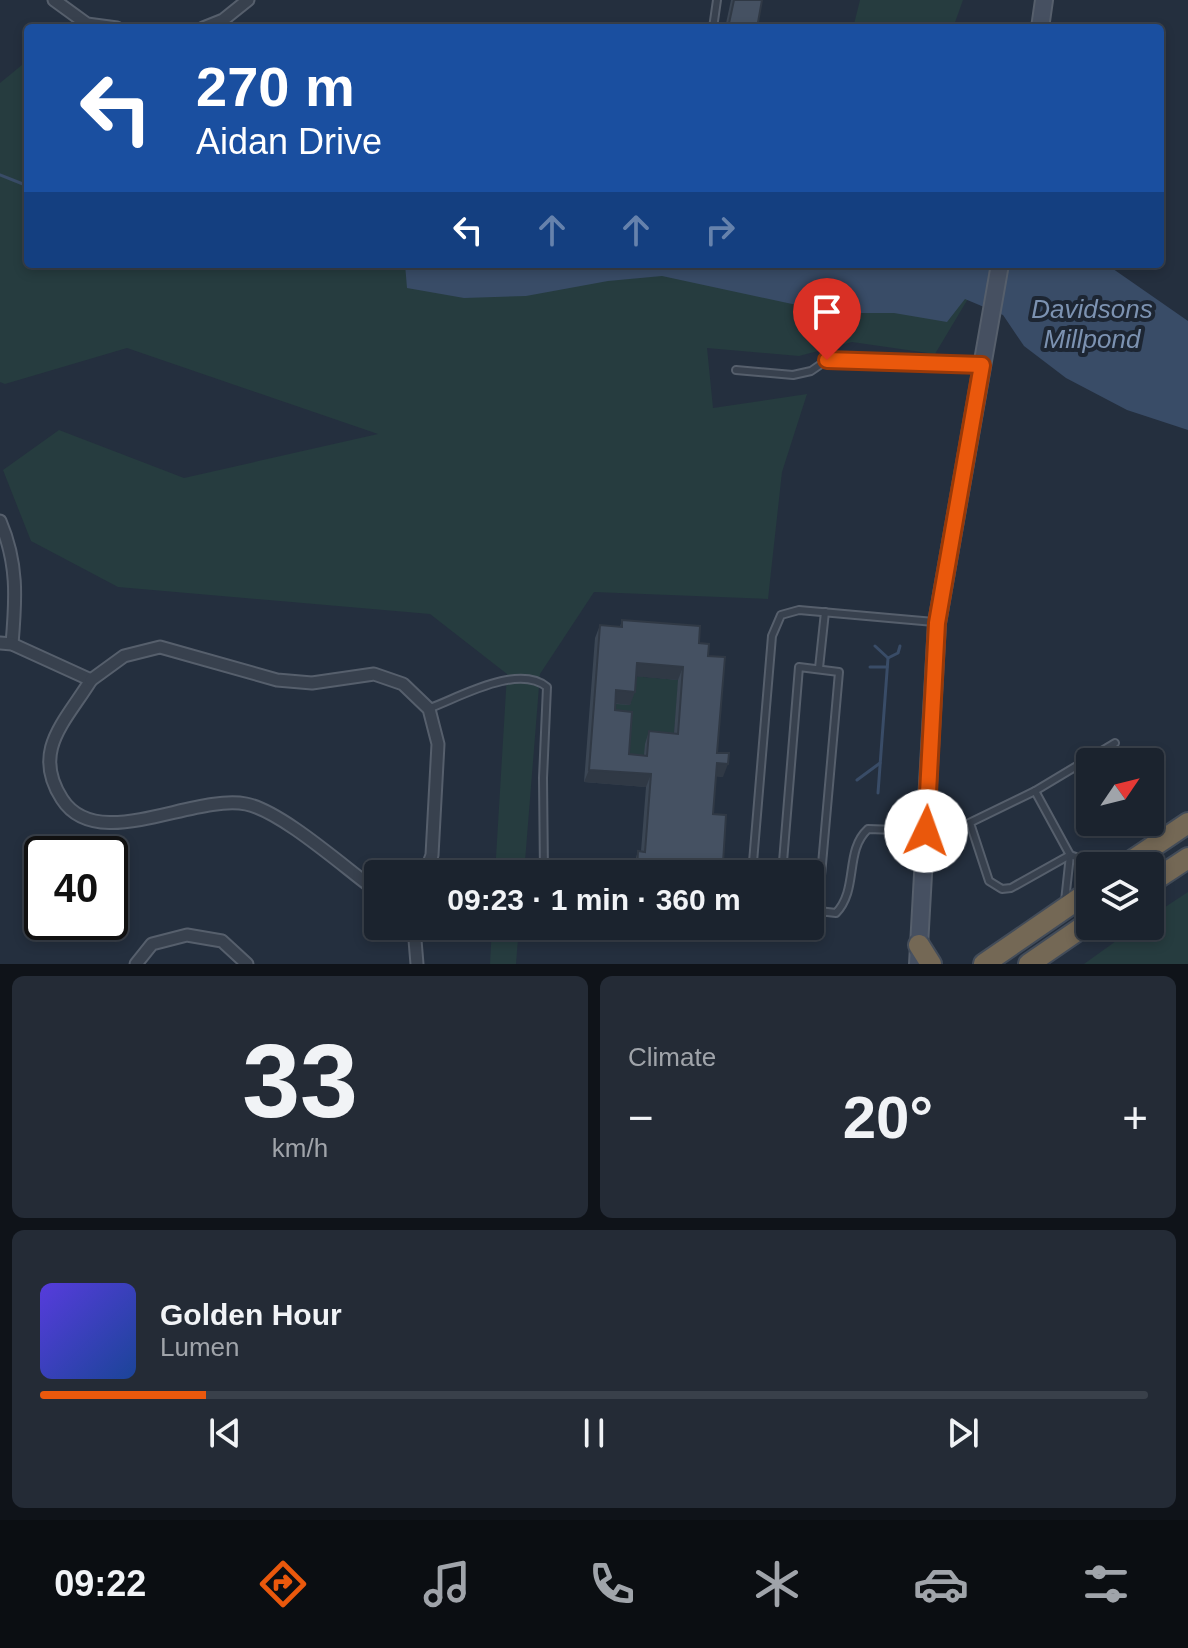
<!DOCTYPE html>
<meta charset="utf-8">
<style>
:root{--surface:#1b232e;--page:#242b36;--text:#f1f3f6;--muted:#a0a4aa;--line:#39404a;--accent:#ea580c}
body{margin:0;font-family:Arial,sans-serif;background:var(--page);color:var(--text);height:100vh;display:flex;flex-direction:column;font-size:30px;white-space:nowrap}
*{box-sizing:border-box;margin:0}
p{font-size:26px;color:var(--muted)}
.icon{flex:none;width:44px;height:44px;fill:none;stroke:currentColor;stroke-width:2;stroke-linecap:round;stroke-linejoin:round}
.map{position:relative;height:964px;overflow:hidden}
.details{display:flex;flex-direction:column;gap:12px;padding:12px;background:#0f1319;flex:1}
.details>*{flex:none}
.top-card{position:absolute;left:24px;top:24px;width:1140px;height:244px;border-radius:8px;box-shadow:0 4px 12px #0003,0 0 0 2px var(--line);background:#1a4fa0;color:#fff;overflow:hidden}
.needle{width:52px;rotate:55deg}
.fabs{position:absolute;left:1076px;top:748px;display:grid;gap:16px}
.fabs a{display:grid;place-items:center;width:88px;height:88px;border-radius:8px;background:var(--surface);box-shadow:0 4px 12px #0003,0 0 0 2px var(--line);font-size:40px}
.speed{position:absolute;left:24px;top:836px;display:flex;gap:16px;font-size:40px;font-weight:700;text-align:center}
.speed>*{display:grid;place-content:center;width:104px;height:104px;border-radius:50%;background:var(--surface);box-shadow:0 4px 12px #0003,0 0 0 2px var(--line);line-height:1}
.speed .limit{border:4px solid #111;border-radius:12px;background:#fff;color:#111}
.pin{position:absolute;display:grid;place-items:center;width:68px;height:68px;color:#fff;margin:-82px -34px;border-radius:50% 50% 50% 0;rotate:-45deg;box-shadow:0 0 8px #0007}
.pin .icon{rotate:45deg}
.me{position:absolute;width:88px;margin:-44px;rotate:3deg;stroke-linejoin:round;filter:drop-shadow(0 0 6px #0008)}
.turn{display:flex;align-items:center;gap:28px;height:168px;padding:0 40px;font-size:36px}
.turn .icon{width:104px;height:104px;stroke-width:2.5}
.turn b{display:block;font-size:56px;line-height:68px}
.lanes{display:flex;align-items:center;height:76px;padding:0 40px;background:#0003;justify-content:center;gap:40px;direction:ltr}
.lanes .off{opacity:.35}
.big{font-size:60px;font-weight:700;line-height:1.1}
.details .widget{flex:1;display:flex;flex-direction:column;justify-content:center;gap:12px;min-width:0;padding:0 28px;border-radius:12px;background:var(--page)}
.details .dial{align-items:center;gap:0}
.dial b{font-size:104px;line-height:1}
.song{display:flex;align-items:center;gap:24px}
.cover{width:96px;height:96px;border-radius:12px;background:linear-gradient(135deg,hsl(250 70% 55%),hsl(220 70% 35%))}
.played{height:8px;border-radius:4px;background:linear-gradient(90deg,var(--accent) 15%,var(--line) 15%)}
.keys{display:flex;justify-content:space-around;direction:ltr}
.heat{display:flex;justify-content:space-between;align-items:center;font-size:44px;direction:ltr}
.details .tiles{flex:1;display:grid;gap:12px;grid-template-columns:1fr 1fr}
.widget:last-child{grid-column:span 2}
.trip{position:absolute;left:364px;top:860px;width:460px;height:80px;border-radius:8px;background:var(--surface);box-shadow:0 4px 12px #0003,0 0 0 2px var(--line);font-weight:700;line-height:80px;text-align:center}
.tab-bar{display:flex;height:128px;justify-content:space-around;align-items:center;background:#0b0e12;color:var(--muted)}
.tab-bar .icon{width:56px;height:56px}
.tab-bar .selected{color:var(--accent)}
.tab-bar b{font-size:36px;color:var(--text)}
.map>svg:first-child{display:block}
.green{fill:#263c3f}
.water{fill:#394c67}
.lines{fill:none;stroke-linecap:round;stroke-linejoin:round}
.stream{stroke:#394c67;stroke-width:3}
.lane-casing{stroke:#565f6c;stroke-width:10}
.street-casing{stroke:#565f6c;stroke-width:15}
.secondary-casing{stroke:#565f6c;stroke-width:20}
.highway-casing{stroke:#434c59;stroke-width:24}
.lane{stroke:#38414e;stroke-width:6}
.street{stroke:#38414e;stroke-width:11}
.secondary{stroke:#465061;stroke-width:16}
.highway{stroke:#746855;stroke-width:20}
.wall{fill:#3b4654;fill-rule:evenodd}
.shaded-wall{fill:#303945}
.building{fill:#455162;stroke:#303945;stroke-width:2;fill-rule:evenodd}
.route-casing{stroke:#983908;stroke-width:20}
.route{stroke:#ea580c;stroke-width:14}
.labels{text-anchor:middle;stroke-width:8;stroke-linejoin:round;paint-order:stroke}
.water-label{font-size:26px;font-style:italic;fill:#7c92b1;stroke:#1d2633}
</style>
<div class="map">
<svg width="1188" height="964" viewBox="0 0 1188 964">
<rect width="100%" height="100%" fill="#242f3e"/>
<g class="green">
<polygon points="860,0 963,0 953,28 853,28"/>
<polygon points="28,60 28,264 982,264 981,277 935,354 852,342 799,356 707,348 713,408 807,394 782,472 768,599 594,592 540,674 524,874 495,874 507,674 430,614 118,587 31,541 3,470 59,430 184,478 378,434 127,348 5,384 0,382 0,83"/>
<path d="M680 663 673 746 643 768 625 767C609 720 601 718 632 676L667 679Z"/>
<polygon points="1188,892 1188,964 1084,964 1137,926 1150,926 1150,917"/>
<polygon points="492,926 519,926 516,964 490,964"/>
</g>
<polygon class="water" points="405,264 1106,264 1188,321 1188,430 1127,410 1066,378 1024,346 1003,315 965,299 947,322 894,313 834,313 662,276 608,281 526,296 464,298 407,288"/>
<g class="lines">
<g class="stream">
<polyline points="0,175 28,186"/>
<polyline points="875,646 888,658 878,793"/>
<polyline points="888,658 898,653 900,646"/>
<polyline points="870,667 887,667"/>
<polyline points="857,780 880,763"/>
</g>
<defs>
<g id="lane">
<polyline points="713,28 717,0"/>
<polyline points="736,370 793,375 811,371 827,360 979,365"/>
<polyline points="819,668 825,612"/>
<path d="M430 708C458 698 518 663 547 687L543 778 544 874"/>
<polyline points="1035,791 1115,743"/>
<polyline points="752,874 772,636 781,615 799,610 934,622"/>
<polyline points="782,874 799,667 839,672 820,887 810,888"/>
<polyline points="1065,901 1070,855 1102,866"/>
<path d="M810 910 836 913C859 889 844 851 868 829L926 831 961 827 1035 791 1070 855 1011 888 1002 889 989 881 970 823"/>
</g>
<g id="street">
<polyline points="54,0 87,24 117,28"/>
<polyline points="203,28 223,20 248,0"/>
<path d="M0 521C18 563 16 598 12 644"/>
<path d="M0 643 12 644 91 680C65 722 31 751 62 799 97 854 192 794 246 804 282 811 346 869 378 892"/>
<polyline points="91,680 124,656 160,647 277,680 312,683 374,674 403,684 429,709 438,744 432,855 425,874"/>
<polyline points="409,926 415,940 417,964"/>
<polyline points="136,964 152,944 187,935 222,941 247,964"/>
</g>
<g id="secondary">
<polyline points="1040,28 1044,0"/>
<polyline points="918,964 937,623 1000,264"/>
</g>
<g id="highway">
<polyline points="1124,866 1188,823"/>
<polyline points="1150,883 1188,858"/>
<polyline points="919,945 931,964"/>
<polyline points="984,964 1090,891"/>
<polyline points="1029,964 1090,922"/>
</g>
</defs>
<use href="#lane" class="lane-casing"/>
<use href="#street" class="street-casing"/>
<use href="#secondary" class="secondary-casing"/>
<use href="#highway" class="highway-casing"/>
<use href="#lane" class="lane"/>
<use href="#street" class="street"/>
<use href="#secondary" class="secondary"/>
<use href="#highway" class="highway"/>
</g>
<g class="wall">
<polygon points="731,0 762,0 757,28 725,28"/>
<path d="M622 620 699 643 708 656 717 753 723 777 716 776 713 814 723 863 719 874H633L634 864 638 851H641L646 787 584 782 595 638 600 625 620 627ZM636 676 678 680 674 733 649 731 645 744 644 755 629 754 615 710 616 704 630 705Z"/>
</g>
<g class="shaded-wall">
<polygon points="637,663 683,667 678,680 632,676"/>
<polygon points="616,690 635,692 630,705 612,703"/>
<polygon points="717,763 728,764 723,777 712,776"/>
<polygon points="589,770 651,774 646,787 584,782"/>
<polygon points="705,862 723,863 719,874 700,874"/>
<polygon points="637,869 698,874 635,874"/>
</g>
<g class="building">
<polygon points="734,0 762,0 757,28 728,28"/>
<path d="M622 620 700 626 699 643 709 644 708 656 725 657 717 753H729L728 764 717 763 713 814 726 815 723 863 705 862 704 874 637 869 638 851 645 852 651 774 589 770 600 625 622 627ZM637 663 683 667 678 734 649 731 647 756 629 754 632 712 615 710 616 690 635 692Z"/>
</g>
<g class="lines">
<defs>
<polyline id="route" points="827,360 982,365 937,623 926,831"/>
</defs>
<use href="#route" class="route-casing"/>
<use href="#route" class="route"/>
</g>
<g class="labels">
<g class="water-label">
<text x="1092" y="318">Davidsons<tspan x="1092" dy="30">Millpond</tspan></text>
</g>
</g>
</svg>
<div class="fabs">
<a><svg class="needle" viewBox="-14 -14 28 28"><path d="M0-13l5 13h-10z" fill="#e53935"/><path d="M0 13l5-13h-10z" fill="#a0a4aa"/></svg></a>
<a><svg class="icon" aria-label="layers" viewBox="0 0 24 24"><path d="M12 4l9 5-9 5-9-5zM3 14l9 5 9-5"/></svg></a>
</div>
<div class="speed"><div class="limit">40</div></div>
<div class="pin" style="left:827px;top:360px;background:#d93025"><svg class="icon" aria-label="arrive" viewBox="0 0 24 24"><path d="M6 21V4h12l-3 4 3 4H6"/></svg></div>
<svg class="me" style="left:926px;top:831px" viewBox="-20 -20 40 40"><circle r="19" fill="#fff"/><path d="M0-13L10 11 0 6-10 11z" fill="#ea580c"/></svg>
<div class="trip">09:23 · 1 min · 360 m</div>
<div class="top-card">
<div class="turn"><svg class="icon" aria-label="left" viewBox="0 0 24 24"><path d="M17 20v-9H6M10 6l-5 5 5 5"/></svg><div><b>270 m</b>Aidan Drive</div></div>
<div class="lanes"><svg class="icon" aria-label="left" viewBox="0 0 24 24"><path d="M17 20v-9H6M10 6l-5 5 5 5"/></svg><svg class="icon off" aria-label="ahead" viewBox="0 0 24 24"><path d="M12 20V5M6 11l6-6 6 6"/></svg><svg class="icon off" aria-label="ahead" viewBox="0 0 24 24"><path d="M12 20V5M6 11l6-6 6 6"/></svg><svg class="icon off" aria-label="right" viewBox="0 0 24 24"><path d="M7 20v-9h11M14 6l5 5-5 5"/></svg></div>
</div>
</div>
<section class="details">
<div class="tiles">
<div class="widget dial"><b>33</b><p>km/h</p></div>
<div class="widget"><p>Climate</p>
<div class="heat"><a>−</a><b class="big">20°</b><a>+</a></div>
</div>
<div class="widget">
<div class="song"><i class="cover"></i><div><b>Golden Hour</b><p>Lumen</p></div></div>
<div class="played"></div>
<div class="keys"><svg class="icon" aria-label="previous" viewBox="0 0 24 24"><path d="M18 5L8 12l10 7zM5 5v14"/></svg><svg class="icon" aria-label="pause" viewBox="0 0 24 24"><path d="M8 5v14M16 5v14"/></svg><svg class="icon" aria-label="next" viewBox="0 0 24 24"><path d="M6 5l10 7-10 7zM19 5v14"/></svg></div>
</div>
</div>
</section>
<nav class="tab-bar">
<b>09:22</b>
<svg class="icon selected" aria-label="directions" viewBox="0 0 24 24"><path d="M12 3l9 9-9 9-9-9zM9 14v-3h6M13 9l2 2-2 2"/></svg>
<svg class="icon" aria-label="music" viewBox="0 0 24 24"><path d="M9 18V5l10-2v13"/><circle cx="6" cy="18" r="3"/><circle cx="16" cy="16" r="3"/></svg>
<svg class="icon" aria-label="phone" viewBox="0 0 24 24"><path d="M5 4h4l2 5-3 2q2 4 5 5l2-3 5 2v4C11 20 4 13 5 4z"/></svg>
<svg class="icon" aria-label="climate" viewBox="0 0 24 24"><path d="M12 3v18M4 7l16 10M4 17L20 7"/></svg>
<svg class="icon" aria-label="car" viewBox="0 0 24 24"><path d="M5 17H2v-5l4-1 3-4h7l3 4 3 1v5h-3M9 17h6M6 11h13"/><circle cx="7" cy="17" r="2"/><circle cx="17" cy="17" r="2"/></svg>
<svg class="icon" aria-label="filters" viewBox="0 0 24 24"><path d="M4 7h16M4 17h16"/><circle cx="9" cy="7" r="2"/><circle cx="15" cy="17" r="2"/></svg>
</nav>
